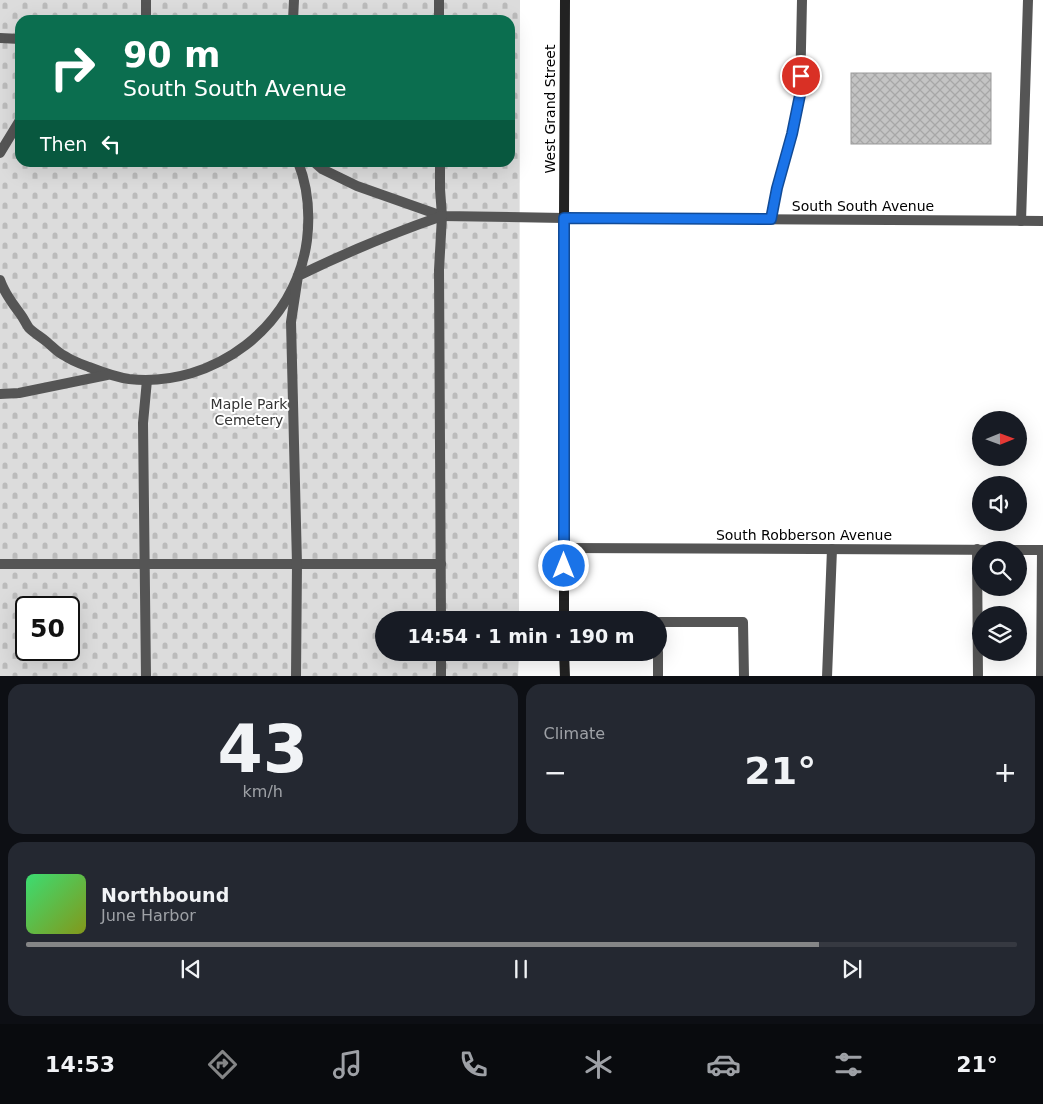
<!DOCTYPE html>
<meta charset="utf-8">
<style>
:root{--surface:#171b24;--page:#242831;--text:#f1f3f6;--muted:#9ea1a6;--line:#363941;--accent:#858687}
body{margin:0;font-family:"DejaVu Sans",sans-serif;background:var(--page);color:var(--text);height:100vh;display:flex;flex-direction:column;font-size:19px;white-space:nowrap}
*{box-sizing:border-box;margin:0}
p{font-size:16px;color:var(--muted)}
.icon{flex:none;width:28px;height:28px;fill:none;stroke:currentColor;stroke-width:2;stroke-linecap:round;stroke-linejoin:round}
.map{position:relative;height:676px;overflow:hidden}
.drawer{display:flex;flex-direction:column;gap:8px;padding:8px;background:#0d0f14;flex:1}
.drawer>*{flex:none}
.guide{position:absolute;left:15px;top:15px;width:500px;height:152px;border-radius:15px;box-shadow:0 5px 20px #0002;background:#0b6e4f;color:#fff;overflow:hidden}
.needle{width:32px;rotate:89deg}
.fabs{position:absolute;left:972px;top:411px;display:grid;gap:10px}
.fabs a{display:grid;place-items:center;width:55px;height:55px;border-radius:50%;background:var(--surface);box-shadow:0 5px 20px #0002;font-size:25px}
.speed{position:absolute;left:15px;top:596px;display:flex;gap:10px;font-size:25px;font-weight:700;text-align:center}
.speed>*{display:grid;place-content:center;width:65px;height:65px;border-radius:50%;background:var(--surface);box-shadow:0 5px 20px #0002;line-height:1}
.speed .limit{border:2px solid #111;border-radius:8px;background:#fff;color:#111}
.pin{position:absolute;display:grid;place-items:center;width:42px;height:42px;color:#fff;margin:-21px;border:2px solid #fff;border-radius:50%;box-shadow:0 1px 5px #0007}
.me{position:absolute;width:55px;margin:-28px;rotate:0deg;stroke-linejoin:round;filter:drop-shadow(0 0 4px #0008)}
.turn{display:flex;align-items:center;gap:18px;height:105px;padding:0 25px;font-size:22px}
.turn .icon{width:65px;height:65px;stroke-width:2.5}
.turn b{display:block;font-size:35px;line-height:42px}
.then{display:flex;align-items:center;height:48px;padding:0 25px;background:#0003;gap:10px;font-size:19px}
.big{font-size:38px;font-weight:600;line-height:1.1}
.drawer .widget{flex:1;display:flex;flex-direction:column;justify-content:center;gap:8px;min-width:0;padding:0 18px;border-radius:15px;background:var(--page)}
.drawer .dial{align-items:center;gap:0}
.dial b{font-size:65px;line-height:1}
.song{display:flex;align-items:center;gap:15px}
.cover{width:60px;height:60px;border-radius:8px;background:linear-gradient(135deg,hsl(140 70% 55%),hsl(70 70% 35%))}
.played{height:5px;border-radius:2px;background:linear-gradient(90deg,var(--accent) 80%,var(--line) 80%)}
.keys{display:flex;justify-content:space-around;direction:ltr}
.heat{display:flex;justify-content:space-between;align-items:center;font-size:28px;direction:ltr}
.drawer .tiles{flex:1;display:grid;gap:8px;grid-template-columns:1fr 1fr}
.widget:last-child{grid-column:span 2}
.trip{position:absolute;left:375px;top:611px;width:292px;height:50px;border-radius:25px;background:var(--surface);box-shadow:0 5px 20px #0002;font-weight:600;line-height:50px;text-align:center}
.tabs{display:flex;height:80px;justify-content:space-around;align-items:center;background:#090b0e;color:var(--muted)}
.tabs .icon{width:35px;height:35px}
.tabs .selected{color:var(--accent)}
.tabs b{font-size:22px;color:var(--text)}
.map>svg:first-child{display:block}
.cemetery{fill:url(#cemetery-stones);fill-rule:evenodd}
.building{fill:url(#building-cross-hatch);stroke:#999}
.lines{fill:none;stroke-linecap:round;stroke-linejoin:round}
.lane{stroke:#555;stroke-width:10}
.street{stroke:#555;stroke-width:10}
.secondary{stroke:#222;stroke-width:10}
.route-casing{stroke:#114b97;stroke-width:12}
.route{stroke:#1a73e8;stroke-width:9}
.labels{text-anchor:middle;stroke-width:4;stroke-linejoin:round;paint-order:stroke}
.street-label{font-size:14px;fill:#000;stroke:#fff}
.park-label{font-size:14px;fill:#333;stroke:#fff}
</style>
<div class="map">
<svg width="1043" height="677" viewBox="0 0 1043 677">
<defs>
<pattern id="cemetery-stones" width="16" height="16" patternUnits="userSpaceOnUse" patternTransform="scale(1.25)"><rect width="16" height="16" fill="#dcdcdc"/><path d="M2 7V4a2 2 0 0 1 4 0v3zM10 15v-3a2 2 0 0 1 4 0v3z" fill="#bbb"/></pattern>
<pattern id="building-cross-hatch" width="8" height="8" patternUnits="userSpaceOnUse" patternTransform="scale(1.25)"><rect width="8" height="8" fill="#c4c4c4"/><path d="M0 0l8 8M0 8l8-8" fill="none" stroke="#a7a7a7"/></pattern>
</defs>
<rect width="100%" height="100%" fill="#fff"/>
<path class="cemetery" d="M0 0H520L519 620H384V652L519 653 518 676 0 677ZM20 20H510V162H20ZM26 608H69V650H26Z"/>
<rect class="building" x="851" y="73" width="140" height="71"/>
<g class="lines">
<g class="lane">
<polyline points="146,0 146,20"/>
<polyline points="439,0 439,20"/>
<polyline points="293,20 294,0"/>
<polyline points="0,38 20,39"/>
<polyline points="0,153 20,120"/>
<polyline points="314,162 322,169 357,186 442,216 564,218"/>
<polyline points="440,162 440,189 442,216 439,270 441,620"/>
<polyline points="771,219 777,188 792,134 800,95 802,0"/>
<polyline points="1021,221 1028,0"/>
<path d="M0 280C4 293 13 304 21 315 24 319 26 324 29 328 34 333 41 337 47 342 53 347 58 353 65 356 72 361 81 364 89 367 102 372 114 377 129 379 214 388 296 326 307 240 310 214 308 187 298 162"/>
<polyline points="0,394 19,393 107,375"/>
<polyline points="977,549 978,677"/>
<polyline points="0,564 441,564"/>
<polyline points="659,622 743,622 744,677"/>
<polyline points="441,652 441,677"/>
<polyline points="146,677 143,423 147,380"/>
<path d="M296 677 297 564 291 322 298 276C345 253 393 233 442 216"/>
<polyline points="658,677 658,652"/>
<polyline points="827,677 832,549"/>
<polyline points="1041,677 1042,550"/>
</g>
<g class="street">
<polyline points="564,218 1043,221"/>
<polyline points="564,548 1043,550"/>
</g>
<g class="secondary">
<polyline points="564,620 564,218 565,0"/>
<polyline points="564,652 565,677"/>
</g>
</g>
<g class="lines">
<defs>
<polyline id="route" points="564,566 564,218 771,219 777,188 792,134 800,95 801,76"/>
</defs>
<use href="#route" class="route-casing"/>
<use href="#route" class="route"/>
</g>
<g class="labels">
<g class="street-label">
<text transform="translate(550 109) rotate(-90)" y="5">West Grand Street</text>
<text x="863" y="211">South South Avenue</text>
<text x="804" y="540">South Robberson Avenue</text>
</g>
<g class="park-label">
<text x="249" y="409">Maple Park<tspan x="249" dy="16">Cemetery</tspan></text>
</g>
</g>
</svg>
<div class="fabs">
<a><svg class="needle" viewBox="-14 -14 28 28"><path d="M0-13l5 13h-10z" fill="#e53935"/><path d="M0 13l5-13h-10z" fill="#9ea1a6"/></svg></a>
<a><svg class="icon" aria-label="sound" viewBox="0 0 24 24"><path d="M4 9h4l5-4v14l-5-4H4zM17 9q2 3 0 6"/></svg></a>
<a><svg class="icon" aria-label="search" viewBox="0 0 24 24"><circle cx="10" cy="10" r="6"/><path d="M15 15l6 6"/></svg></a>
<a><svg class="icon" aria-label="layers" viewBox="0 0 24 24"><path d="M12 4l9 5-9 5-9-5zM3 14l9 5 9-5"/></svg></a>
</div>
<div class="speed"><div class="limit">50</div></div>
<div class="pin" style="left:801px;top:76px;background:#d93025"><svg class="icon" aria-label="arrive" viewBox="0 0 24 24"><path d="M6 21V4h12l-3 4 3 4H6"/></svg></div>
<svg class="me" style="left:564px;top:566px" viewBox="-20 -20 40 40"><circle r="17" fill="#1a73e8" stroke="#fff" stroke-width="3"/><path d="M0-11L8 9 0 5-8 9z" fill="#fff"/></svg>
<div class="trip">14:54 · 1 min · 190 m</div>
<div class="guide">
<div class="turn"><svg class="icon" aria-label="right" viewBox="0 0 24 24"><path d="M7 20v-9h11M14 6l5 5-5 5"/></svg><div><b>90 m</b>South South Avenue</div></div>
<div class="then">Then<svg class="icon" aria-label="left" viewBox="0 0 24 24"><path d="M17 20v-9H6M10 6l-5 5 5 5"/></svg></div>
</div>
</div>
<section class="drawer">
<div class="tiles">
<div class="widget dial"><b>43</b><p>km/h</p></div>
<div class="widget"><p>Climate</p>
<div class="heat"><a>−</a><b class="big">21°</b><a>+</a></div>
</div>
<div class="widget">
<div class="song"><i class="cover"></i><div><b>Northbound</b><p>June Harbor</p></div></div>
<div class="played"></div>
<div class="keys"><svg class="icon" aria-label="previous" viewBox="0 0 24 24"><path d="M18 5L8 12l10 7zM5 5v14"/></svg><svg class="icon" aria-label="pause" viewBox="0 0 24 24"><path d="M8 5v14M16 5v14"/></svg><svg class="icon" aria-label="next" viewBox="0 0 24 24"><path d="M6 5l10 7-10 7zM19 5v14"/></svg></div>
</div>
</div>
</section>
<nav class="tabs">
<b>14:53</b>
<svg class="icon selected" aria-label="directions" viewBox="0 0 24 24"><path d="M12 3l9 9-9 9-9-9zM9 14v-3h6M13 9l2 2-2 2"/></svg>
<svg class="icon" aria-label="music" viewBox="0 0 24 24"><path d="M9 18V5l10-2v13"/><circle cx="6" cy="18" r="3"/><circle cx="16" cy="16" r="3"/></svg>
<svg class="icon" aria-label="phone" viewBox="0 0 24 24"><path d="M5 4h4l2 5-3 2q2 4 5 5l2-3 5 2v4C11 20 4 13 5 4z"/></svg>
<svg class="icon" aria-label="climate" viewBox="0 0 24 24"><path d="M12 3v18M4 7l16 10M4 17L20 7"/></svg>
<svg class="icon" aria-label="car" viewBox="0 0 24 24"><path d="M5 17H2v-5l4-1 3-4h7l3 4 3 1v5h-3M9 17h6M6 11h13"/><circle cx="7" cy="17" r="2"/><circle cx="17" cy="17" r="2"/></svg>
<svg class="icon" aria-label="filters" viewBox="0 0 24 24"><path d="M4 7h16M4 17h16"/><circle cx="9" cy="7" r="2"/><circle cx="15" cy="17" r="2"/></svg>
<b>21°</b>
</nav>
